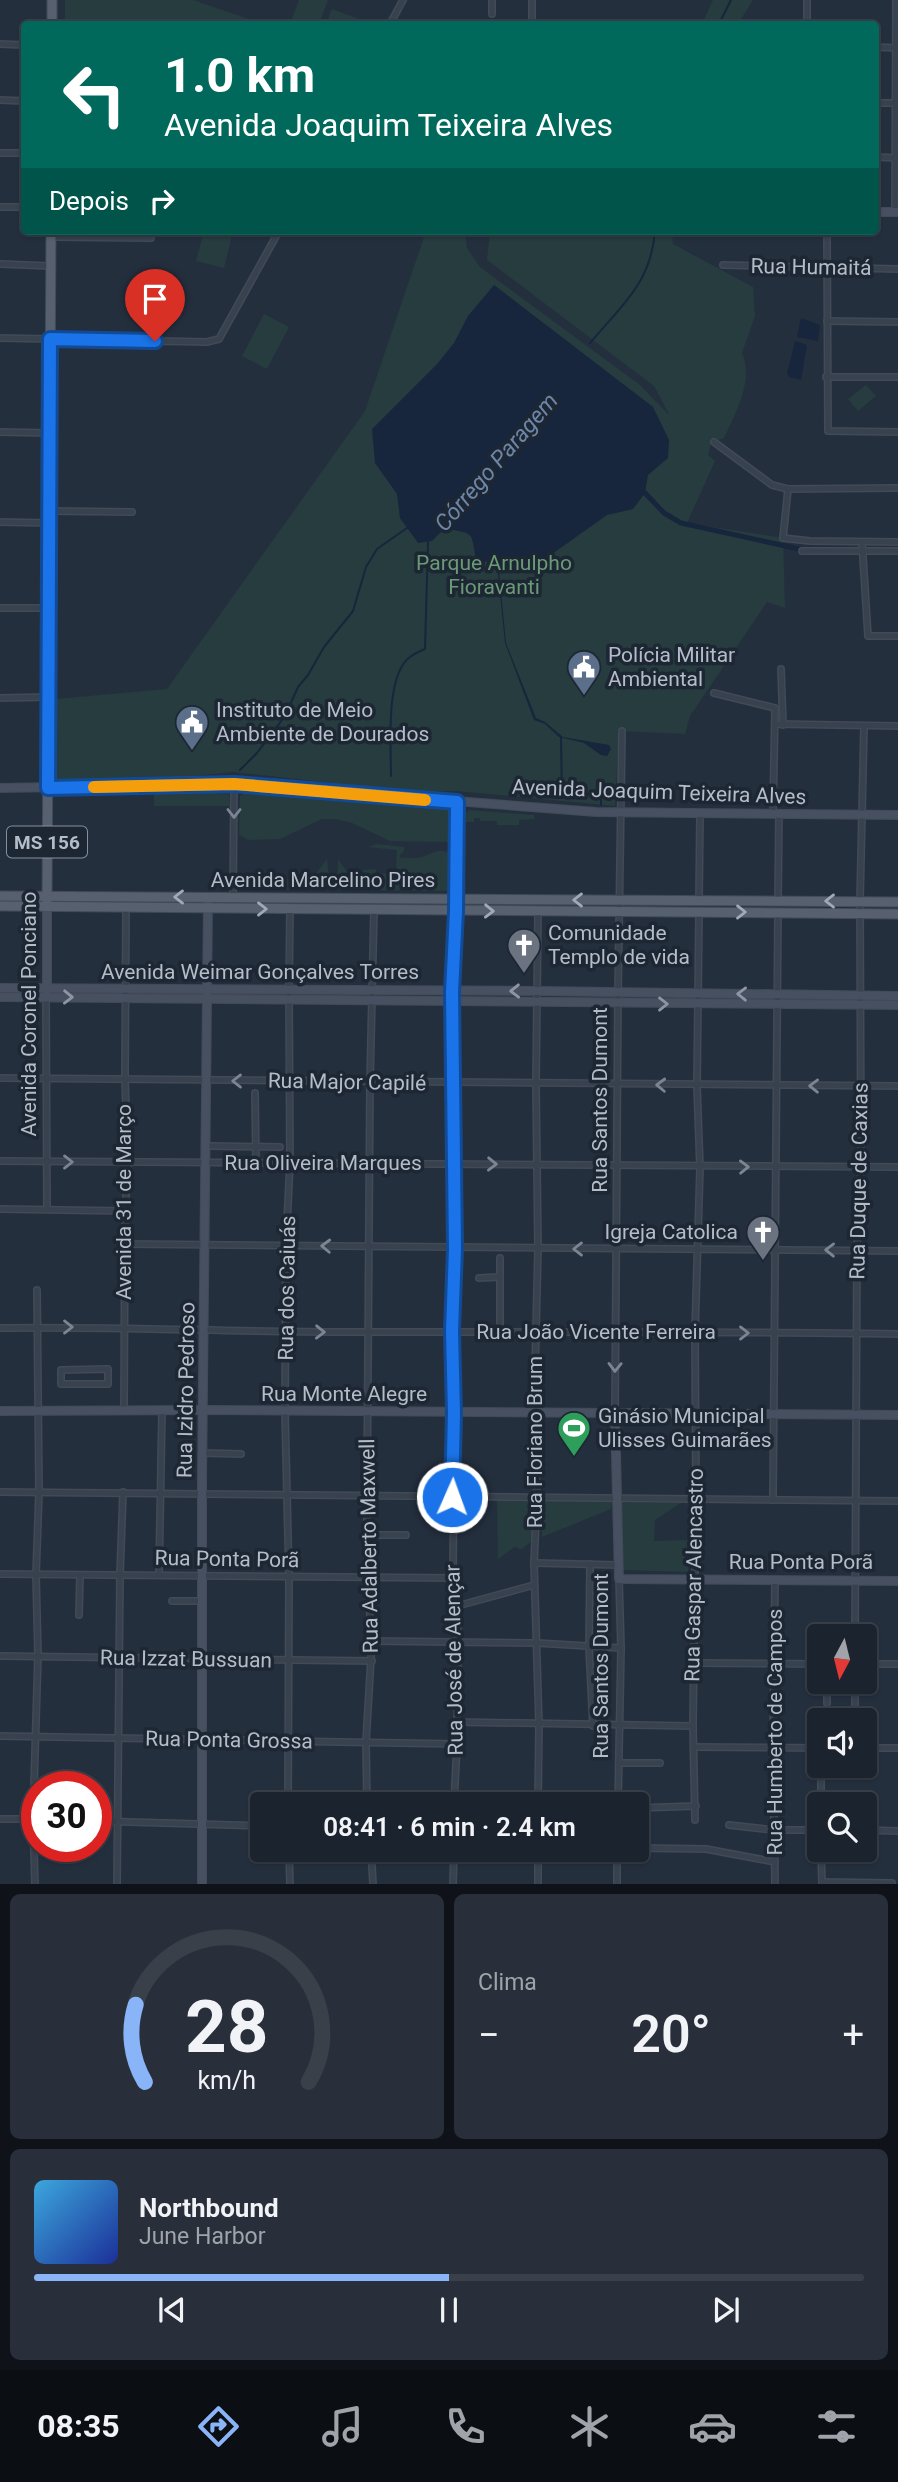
<!DOCTYPE html>
<html lang="pt">
<meta charset="utf-8">
<style>
:root{--surface:#1b232e;--page:#282f3a;--text:#f1f3f6;--muted:#a0a4aa;--line:#39404a;--accent:#8ab4f8}
body{margin:0;font-family:Roboto,sans-serif;background:var(--page);color:var(--text);height:100vh;display:flex;flex-direction:column;font-size:26px;white-space:nowrap}
*{box-sizing:border-box;margin:0}
p{font-size:23px;color:var(--muted)}
.icon{flex:none;width:38px;height:38px;fill:none;stroke:currentColor;stroke-width:2;stroke-linecap:round;stroke-linejoin:round}
.map{position:relative;height:1884px;overflow:hidden}
.drawer{display:flex;flex-direction:column;gap:10px;padding:10px;background:#0f1319;flex:1}
.drawer>*{flex:none}
.hud{position:absolute;left:21px;top:21px;width:858px;height:214px;border-radius:7px;box-shadow:0 2px 5px #0004,0 0 0 2px var(--line);background:#00695c;color:#fff;overflow:hidden}
.needle{width:46px;rotate:187deg}
.fabs{position:absolute;left:807px;top:1624px;display:grid;gap:14px}
.fabs a{display:grid;place-items:center;width:70px;height:70px;border-radius:7px;background:var(--surface);box-shadow:0 2px 5px #0004,0 0 0 2px var(--line);font-size:35px}
.speed{position:absolute;left:21px;top:1771px;display:flex;gap:14px;font-size:35px;font-weight:700;text-align:center}
.speed>*{display:grid;place-content:center;width:91px;height:91px;border-radius:50%;background:var(--surface);box-shadow:0 2px 5px #0004,0 0 0 2px var(--line);line-height:1}
.speed .limit{border:10px solid #d22;background:#fff;color:#111}
.pin{position:absolute;display:grid;place-items:center;width:60px;height:60px;color:#fff;margin:-72px -30px;border-radius:50% 50% 50% 0;rotate:-45deg;box-shadow:0 0 7px #0007}
.pin .icon{rotate:45deg}
.me{position:absolute;width:77px;margin:-38px;rotate:2deg;stroke-linejoin:round;filter:drop-shadow(0 0 5px #0008)}
.turn{display:flex;align-items:center;gap:24px;height:147px;padding:0 28px;font-size:32px}
.turn .icon{width:91px;height:91px;stroke-width:2.5}
.turn b{display:block;font-size:49px;line-height:60px}
.then{display:flex;align-items:center;height:66px;padding:0 28px;background:#0003;gap:14px;font-size:26px}
.big{font-size:52px;font-weight:600;line-height:1.1}
.drawer .tile{flex:1;display:flex;flex-direction:column;justify-content:center;gap:10px;min-width:0;padding:0 24px;border-radius:10px;background:var(--page)}
.drawer .dial{align-items:center;gap:0}
.dial svg{height:182px;overflow:visible;fill:none;stroke:var(--line);stroke-width:7;stroke-linecap:round;text-anchor:middle}
.dial text{fill:var(--text);stroke:none}
.song{display:flex;align-items:center;gap:21px}
.cover{width:84px;height:84px;border-radius:10px;background:linear-gradient(135deg,hsl(200 70% 55%),hsl(230 70% 35%))}
.played{height:7px;border-radius:4px;background:linear-gradient(90deg,var(--accent) 50%,var(--line) 50%)}
.keys{display:flex;justify-content:space-around;direction:ltr}
.heat{display:flex;justify-content:space-between;align-items:center;font-size:38px;direction:ltr}
.drawer .tiles{flex:1;display:grid;gap:10px;grid-template-columns:1fr 1fr}
.tile:last-child{grid-column:span 2}
.trip{position:absolute;left:250px;top:1792px;width:399px;height:70px;border-radius:7px;background:var(--surface);box-shadow:0 2px 5px #0004,0 0 0 2px var(--line);font-weight:600;line-height:70px;text-align:center}
.tab-bar{display:flex;height:112px;justify-content:space-around;align-items:center;background:#0b0e12;color:var(--muted)}
.tab-bar .icon{width:49px;height:49px}
.tab-bar .active{color:var(--accent)}
.tab-bar b{font-size:32px;color:var(--text)}
.map>svg:first-child{display:block}
.green{fill:#263c3f}
.water{fill:#17263c}
.lines{fill:none;stroke-linecap:round;stroke-linejoin:round}
.stream{stroke:#17263c;stroke-width:2}
.canal{stroke:#17263c;stroke-width:5}
.street-casing{stroke:#414a57;stroke-width:8}
.secondary-casing{stroke:#414a57;stroke-width:10}
.primary-casing{stroke:#414a57;stroke-width:11}
.street{stroke:#38414e;stroke-width:5}
.secondary{stroke:#465061;stroke-width:8}
.primary{stroke:#56606e;stroke-width:9}
.oneway{stroke:#7c8592}
.oneway2{stroke:#a1aab7}
.oneway3{stroke:#8e96a5}
.route-casing{stroke:#114b97;stroke-width:18}
.route{stroke:#1a73e8;stroke-width:12}
.slow{stroke:#f59e0b;stroke-width:12}
.labels{text-anchor:middle;stroke-width:7;stroke-linejoin:round;paint-order:stroke}
.shield{fill:#1d2633;stroke:#878f9c;stroke-width:2}
.shield-label{font-size:19px;font-weight:bold;fill:#b4bcc9}
.street-label{font-size:21px;fill:#b4bcc9;stroke:#1d2633}
.park-label{font-size:21px;fill:#6b9a76;stroke:#1d2633}
.poi-label{font-size:21px;fill:#b4bcc9;stroke:#1d2633;text-anchor:start}
.water-label{font-size:23px;font-style:italic;fill:#6d86a8;stroke:#1d2633}
</style>
<div class="map">
<svg width="898" height="1884" viewBox="0 0 898 1884">
<rect width="100%" height="100%" fill="#242f3e"/>
<g class="green">
<polygon points="65,0 193,0 263,24 65,24"/>
<polygon points="299,0 328,0 319,24 290,24"/>
<polygon points="713,0 753,0 738,24 702,24"/>
<polygon points="332,9 373,24 326,24"/>
<polygon points="204,231 233,231 224,268 196,261"/>
<path d="M426 231H465L467 248 480 267 640 385 670 416 654 386 487 260 490 231H672L673 244 753 287 755 316 742 353C754 380 736 413 724 438L711 443 708 455 715 461 687 523 783 538 785 608 767 602 690 716 685 734 619 731 615 806 457 791 414 792 233 772 178 778 67 782 56 780V699L167 689 365 411Z"/>
<polygon points="264,314 289,327 267,369 242,356"/>
<polygon points="866,385 876,396 858,411 848,399"/>
<polygon points="247,790 447,805 453,812 453,838 448,842 390,841 352,823 335,819 322,819 280,839 248,840 239,835 240,796"/>
<polygon points="198,792 229,794 230,816 229,806 154,806 154,793"/>
<polygon points="469,810 534,815 535,819 519,820 519,825 497,825 497,821 480,821 480,818 474,818 474,822 464,822 465,813"/>
<path d="M376 844 404 847V851L399 856 401 858C407 857 415 859 421 857 434 854 439 845 454 856L453 891 373 890 364 882 363 870 376 869V873L396 874 397 850 368 847Z"/>
<polygon points="327,859 330,885 327,888 314,889 315,875"/>
<polygon points="338,859 350,876 351,889 338,889 334,885 334,873 338,873"/>
<polygon points="240,878 298,879 300,884 295,890 241,889"/>
<polygon points="497,1500 532,1501 532,1541 522,1549 517,1548 516,1546 498,1559"/>
<polygon points="541,1501 612,1501 611,1509 542,1537"/>
<polygon points="621,1502 681,1503 655,1520 654,1541 689,1540 688,1572 622,1570"/>
</g>
<g class="water">
<path d="M494 285 653 407 669 440 668 458 648 475 645 493 633 509 607 515 545 559 531 566 498 561 496 568 499 572 506 643 536 718 545 722 563 737 609 745 611 749 607 756 601 755 584 743 559 737 545 724 534 720 505 643 498 574 495 568 494 560 480 563 476 560C471 529 474 535 445 528L432 541 418 543 400 518 397 494 375 463 372 429 438 363 454 343 468 316Z"/>
<polygon points="801,318 820,325 818,341 797,337"/>
<polygon points="795,341 807,345 801,380 789,377 787,373"/>
</g>
<g class="lines">
<g class="stream">
<polyline points="719,24 731,0"/>
<path d="M590 343C622 305 651 283 655 231"/>
<polyline points="561,737 562,795 571,798 597,792 601,800 601,805"/>
<polyline points="240,770 257,753 285,716 298,687 308,675 324,647 353,611 366,567 377,549 407,528"/>
<path d="M391 776C391 747 385 675 410 657 414 654 420 651 425 649L428 542"/>
</g>
<polyline class="canal" points="645,493 664,513 681,523 799,549"/>
<defs>
<g id="street">
<polyline points="492,0 492,14"/>
<polyline points="532,0 532,24"/>
<polyline points="807,0 807,24"/>
<polyline points="390,24 403,0"/>
<polyline points="0,44 24,45"/>
<polyline points="875,47 898,48"/>
<polyline points="0,100 24,101"/>
<polyline points="875,103 896,103"/>
<polyline points="0,153 24,153"/>
<polyline points="875,157 898,158"/>
<polyline points="0,207 24,207"/>
<polyline points="895,212 896,0"/>
<polyline points="827,231 828,431 898,432"/>
<polyline points="50,237 151,238"/>
<polyline points="0,264 50,266"/>
<polyline points="723,265 898,269"/>
<polyline points="827,321 898,322"/>
<polyline points="0,338 207,342 219,339 279,231"/>
<polyline points="826,377 898,377"/>
<polyline points="0,432 49,433"/>
<polyline points="714,442 772,485 788,489 898,488"/>
<polyline points="788,489 783,538 810,541 898,542"/>
<polyline points="49,511 132,512"/>
<polyline points="0,522 49,523"/>
<polyline points="862,542 868,636 898,636"/>
<polyline points="802,551 898,551"/>
<polyline points="0,608 49,608"/>
<polyline points="781,669 783,725"/>
<polyline points="714,693 775,708 773,814"/>
<polyline points="0,698 48,697"/>
<polyline points="775,724 898,726"/>
<polyline points="233,898 234,784"/>
<polyline points="699,900 700,814"/>
<polyline points="778,900 779,815"/>
<polyline points="46,997 47,1209"/>
<polyline points="0,1078 898,1086"/>
<polyline points="255,1093 256,1163"/>
<polyline points="211,1146 280,1147"/>
<polyline points="0,1161 898,1167"/>
<polyline points="0,1209 125,1211"/>
<polyline points="125,1244 898,1251"/>
<polyline points="500,1258 500,1332"/>
<polyline points="479,1278 500,1277"/>
<path d="M0 1328C123 1326 246 1333 370 1332 546 1332 722 1331 898 1334"/>
<polygon points="108,1369 108,1384 61,1384 61,1370"/>
<polyline points="124,1411 125,1211 128,1162 125,1079 126,907"/>
<polyline points="615,1413 618,993 622,731"/>
<polyline points="203,1453 241,1454"/>
<polyline points="0,1492 898,1501"/>
<polyline points="773,1500 778,912"/>
<polyline points="368,1535 406,1535"/>
<polyline points="534,1563 619,1565"/>
<polyline points="590,1564 589,1647 593,1726"/>
<polyline points="0,1574 453,1578"/>
<polyline points="159,1575 162,1411"/>
<polyline points="775,1580 773,1749 775,1884"/>
<polyline points="172,1601 202,1601"/>
<polyline points="457,1606 534,1585"/>
<polyline points="79,1615 80,1576"/>
<polyline points="855,1636 857,1250 861,1167 860,901 864,726"/>
<polyline points="372,1641 537,1643 621,1648"/>
<polyline points="0,1656 372,1661"/>
<polyline points="693,1663 819,1664"/>
<polyline points="864,1664 898,1664"/>
<polyline points="827,1703 827,1682"/>
<polyline points="855,1720 855,1682"/>
<polyline points="457,1722 693,1726"/>
<polyline points="0,1736 457,1744"/>
<polyline points="694,1747 819,1748"/>
<polyline points="864,1748 898,1748"/>
<polyline points="619,1763 660,1763"/>
<polyline points="288,1804 289,1578 285,1412 286,1244 290,1163 289,990 290,908"/>
<polyline points="367,1804 366,1742 372,1641 367,1577 367,1496 370,1083 374,909"/>
<polyline points="454,1804 457,1744 458,1642 457,1606 453,1578 454,1413 452,1331 455,1249 452,992 456,911 457,802"/>
<polyline points="538,1804 539,1725 534,1563 537,1497 534,1414 538,1249 536,1084 538,912"/>
<polyline points="618,1804 621,1648 619,1579"/>
<polyline points="821,1804 821,1766"/>
<polyline points="637,1808 696,1806"/>
<polyline points="0,1819 37,1819"/>
<polyline points="695,1820 693,1726 696,1498 695,1332 700,1168 697,1086 699,912"/>
<polyline points="96,1821 262,1826"/>
<polyline points="729,1825 774,1830 819,1830"/>
<polyline points="864,1830 898,1831"/>
<polyline points="637,1848 706,1849 775,1862"/>
<polyline points="289,1850 290,1884"/>
<polyline points="371,1850 373,1884"/>
<polyline points="538,1850 538,1884"/>
<polyline points="821,1850 822,1884"/>
<polyline points="822,1882 892,1883"/>
<polyline points="35,1884 33,1819 38,1655 36,1575 39,1492 37,1290"/>
<polyline points="117,1884 120,1575 123,1492"/>
<polyline points="453,1884 454,1850"/>
<polyline points="617,1884 617,1850"/>
</g>
<g id="secondary">
<polyline points="875,212 898,212"/>
<polyline points="0,788 234,784 596,812 898,815"/>
<polyline points="0,988 538,991 898,996"/>
<polyline points="47,991 47,907"/>
<polyline points="0,997 898,1005"/>
<polyline points="0,1411 204,1410 898,1415"/>
<polyline points="615,1413 619,1579 898,1581"/>
<polyline points="202,1884 202,1480 208,903"/>
</g>
<g id="primary">
<polyline points="52,24 52,0"/>
<polyline points="0,896 898,902"/>
<polyline points="47,901 51,231"/>
<polyline points="0,906 898,914"/>
</g>
</defs>
<use href="#street" class="street-casing"/>
<use href="#secondary" class="secondary-casing"/>
<use href="#primary" class="primary-casing"/>
<use href="#street" class="street"/>
<use href="#secondary" class="secondary"/>
<use href="#primary" class="primary"/>
</g>
<defs><path id="oneway-chevron" d="M-2-3.5L2.5 0L-2 3.5" fill="none" stroke-width="1.6" stroke-linecap="round" stroke-linejoin="round" transform="scale(1.75)"/></defs>
<g class="oneway">
<use href="#oneway-chevron" transform="translate(234 813) rotate(90)"/>
<use href="#oneway-chevron" transform="translate(237 1081) rotate(180)"/>
<use href="#oneway-chevron" transform="translate(661 1085) rotate(-178)"/>
<use href="#oneway-chevron" transform="translate(814 1086) rotate(-179)"/>
<use href="#oneway-chevron" transform="translate(68 1162)"/>
<use href="#oneway-chevron" transform="translate(492 1164) rotate(1)"/>
<use href="#oneway-chevron" transform="translate(744 1167) rotate(-1)"/>
<use href="#oneway-chevron" transform="translate(326 1246) rotate(-178)"/>
<use href="#oneway-chevron" transform="translate(578 1249) rotate(-180)"/>
<use href="#oneway-chevron" transform="translate(830 1250) rotate(-179)"/>
<use href="#oneway-chevron" transform="translate(68 1327)"/>
<use href="#oneway-chevron" transform="translate(320 1332) rotate(1)"/>
<use href="#oneway-chevron" transform="translate(744 1333)"/>
<use href="#oneway-chevron" transform="translate(615 1367) rotate(91)"/>
</g>
<g class="oneway2">
<use href="#oneway-chevron" transform="translate(179 897) rotate(-180)"/>
<use href="#oneway-chevron" transform="translate(578 900) rotate(180)"/>
<use href="#oneway-chevron" transform="translate(830 901) rotate(-180)"/>
<use href="#oneway-chevron" transform="translate(262 909)"/>
<use href="#oneway-chevron" transform="translate(489 911) rotate(1)"/>
<use href="#oneway-chevron" transform="translate(741 912)"/>
</g>
<g class="oneway3">
<use href="#oneway-chevron" transform="translate(515 991) rotate(179)"/>
<use href="#oneway-chevron" transform="translate(742 994) rotate(-179)"/>
<use href="#oneway-chevron" transform="translate(68 997) rotate(1)"/>
<use href="#oneway-chevron" transform="translate(663 1004)"/>
</g>
<g class="lines">
<defs>
<polyline id="route" points="155,341 50,339 48,788 234,784 457,802 456,911 452,992 455,1249 452,1331 454,1413 452,1497"/>
</defs>
<use href="#route" class="route-casing"/>
<use href="#route" class="route"/>
<polyline class="slow" points="94,787 234,784 425,800"/>
</g>
<defs>
<symbol id="civic-pin" viewBox="-11 -11 22 30"><path d="M0 17L-7.5 6A9.5 9.5 0 1 1 7.5 6Z" fill="#5c6f8a" stroke="#1d2633"/><path d="M-.6-6.5H3V-4.5H.6V-3L4-1V1h2V6H-6V1h2V-1L-.6-3ZM-1.2 2.5V6h2.4V2.5Z" fill="#fff"/></symbol>
<symbol id="church-pin" viewBox="-11 -11 22 30"><path d="M0 17L-7.5 6A9.5 9.5 0 1 1 7.5 6Z" fill="#6b7280" stroke="#1d2633"/><path d="M-1.2-6h2.4v3.5h3.3v2.4h-3.3V6h-2.4V-.1h-3.3v-2.4h3.3Z" fill="#fff"/></symbol>
<symbol id="stadium-pin" viewBox="-11 -11 22 30"><path d="M0 17L-7.5 6A9.5 9.5 0 1 1 7.5 6Z" fill="#2e9e5b" stroke="#1d2633"/><path d="M0-5a6.5 5 0 1 0 0 10a6.5 5 0 1 0 0-10ZM-3.5-1.8h7v3.6h-7Z" fill="#fff"/></symbol>
</defs>
<g fill-rule="evenodd">
<use href="#civic-pin" x="565" y="648" width="38" height="52"/>
<use href="#civic-pin" x="173" y="703" width="38" height="52"/>
<use href="#church-pin" x="505" y="926" width="38" height="52"/>
<use href="#church-pin" x="744" y="1213" width="38" height="52"/>
<use href="#stadium-pin" x="555" y="1409" width="38" height="52"/>
</g>
<g class="labels">
<rect class="shield" x="7" y="826.5" width="80" height="31" rx="5"/>
<g class="shield-label">
<text x="47" y="849">MS 156</text>
</g>
<g class="street-label">
<text transform="translate(811 267) rotate(1)" y="7">Rua Humaitá</text>
<text transform="translate(659 792) rotate(2)" y="7">Avenida Joaquim Teixeira Alves</text>
<text x="323" y="887">Avenida Marcelino Pires</text>
<text x="260" y="979">Avenida Weimar Gonçalves Torres</text>
<text transform="translate(29 1014) rotate(-90)" y="7">Avenida Coronel Ponciano</text>
<text transform="translate(347 1082) rotate(1)" y="7">Rua Major Capilé</text>
<text transform="translate(600 1100) rotate(-90)" y="7">Rua Santos Dumont</text>
<text x="323" y="1170">Rua Oliveira Marques</text>
<text transform="translate(859 1181) rotate(-89)" y="7">Rua Duque de Caxias</text>
<text transform="translate(124 1202) rotate(-90)" y="7">Avenida 31 de Março</text>
<text transform="translate(287 1288) rotate(-89)" y="7">Rua dos Caiuás</text>
<text x="596" y="1339">Rua João Vicente Ferreira</text>
<text transform="translate(186 1390) rotate(-89)" y="7">Rua Izidro Pedroso</text>
<text x="344" y="1401">Rua Monte Alegre</text>
<text transform="translate(535 1442) rotate(-90)" y="7">Rua Floriano Brum</text>
<text transform="translate(369 1546) rotate(-91)" y="7">Rua Adalberto Maxwell</text>
<text transform="translate(227 1559) rotate(1)" y="7">Rua Ponta Porã</text>
<text x="801" y="1569">Rua Ponta Porã</text>
<text transform="translate(694 1575) rotate(-89)" y="7">Rua Gaspar Alencastro</text>
<text transform="translate(186 1659) rotate(1)" y="7">Rua Izzat Bussuan</text>
<text transform="translate(454 1660) rotate(-91)" y="7">Rua José de Alençar</text>
<text transform="translate(601 1666) rotate(-90)" y="7">Rua Santos Dumont</text>
<text transform="translate(775 1732) rotate(-90)" y="7">Rua Humberto de Campos</text>
<text transform="translate(229 1740) rotate(1)" y="7">Rua Ponta Grossa</text>
</g>
<g class="park-label">
<text x="494" y="570">Parque Arnulpho<tspan x="494" dy="24">Fioravanti</tspan></text>
</g>
<g class="poi-label">
<text x="608" y="662">Polícia Militar<tspan x="608" dy="24">Ambiental</tspan></text>
<text x="216" y="717">Instituto de Meio<tspan x="216" dy="24">Ambiente de Dourados</tspan></text>
<text x="548" y="940">Comunidade<tspan x="548" dy="24">Templo de vida</tspan></text>
<text x="738" y="1239" text-anchor="end">Igreja Catolica</text>
<text x="598" y="1423">Ginásio Municipal<tspan x="598" dy="24">Ulisses Guimarães</tspan></text>
</g>
<g class="water-label">
<text transform="translate(496 462) rotate(-49)" y="8">Córrego Paragem</text>
</g>
</g>
</svg>
<div class="fabs">
<a><svg class="needle" viewBox="-14 -14 28 28"><path d="M0-13l5 13h-10z" fill="#e53935"/><path d="M0 13l5-13h-10z" fill="#a0a4aa"/></svg></a>
<a><svg class="icon" aria-label="sound" viewBox="0 0 24 24"><path d="M4 9h4l5-4v14l-5-4H4zM17 9q2 3 0 6"/></svg></a>
<a><svg class="icon" aria-label="search" viewBox="0 0 24 24"><circle cx="10" cy="10" r="6"/><path d="M15 15l6 6"/></svg></a>
</div>
<div class="speed"><div class="limit">30</div></div>
<div class="pin" style="left:155px;top:341px;background:#d93025"><svg class="icon" aria-label="arrive" viewBox="0 0 24 24"><path d="M6 21V4h12l-3 4 3 4H6"/></svg></div>
<svg class="me" style="left:452px;top:1497px" viewBox="-20 -20 40 40"><circle r="17" fill="#1a73e8" stroke="#fff" stroke-width="3"/><path d="M0-11L8 9 0 5-8 9z" fill="#fff"/></svg>
<div class="trip">08:41 · 6 min · 2.4 km</div>
<div class="hud">
<div class="turn"><svg class="icon" aria-label="left" viewBox="0 0 24 24"><path d="M17 20v-9H6M10 6l-5 5 5 5"/></svg><div><b>1.0 km</b>Avenida Joaquim Teixeira Alves</div></div>
<div class="then">Depois<svg class="icon" aria-label="right" viewBox="0 0 24 24"><path d="M7 20v-9h11M14 6l5 5-5 5"/></svg></div>
</div>
</div>
<section class="drawer">
<div class="tiles">
<div class="tile dial"><svg viewBox="0 0 100 80">
<path d="M14 69A42 42 0 1 1 86 69"/>
<path d="M14 69A42 42 0 0 1 10 35" stroke="#8ab4f8"/>
<text x="50" y="56" font-size="32" font-weight="700">28</text>
<text x="50" y="72" font-size="11">km/h</text>
</svg></div>
<div class="tile"><p>Clima</p>
<div class="heat"><a>−</a><b class="big">20°</b><a>+</a></div>
</div>
<div class="tile">
<div class="song"><i class="cover"></i><div><b>Northbound</b><p>June Harbor</p></div></div>
<div class="played"></div>
<div class="keys"><svg class="icon" aria-label="previous" viewBox="0 0 24 24"><path d="M18 5L8 12l10 7zM5 5v14"/></svg><svg class="icon" aria-label="pause" viewBox="0 0 24 24"><path d="M8 5v14M16 5v14"/></svg><svg class="icon" aria-label="next" viewBox="0 0 24 24"><path d="M6 5l10 7-10 7zM19 5v14"/></svg></div>
</div>
</div>
</section>
<nav class="tab-bar">
<b>08:35</b>
<svg class="icon active" aria-label="directions" viewBox="0 0 24 24"><path d="M12 3l9 9-9 9-9-9zM9 14v-3h6M13 9l2 2-2 2"/></svg>
<svg class="icon" aria-label="music" viewBox="0 0 24 24"><path d="M9 18V5l10-2v13"/><circle cx="6" cy="18" r="3"/><circle cx="16" cy="16" r="3"/></svg>
<svg class="icon" aria-label="phone" viewBox="0 0 24 24"><path d="M5 4h4l2 5-3 2q2 4 5 5l2-3 5 2v4C11 20 4 13 5 4z"/></svg>
<svg class="icon" aria-label="climate" viewBox="0 0 24 24"><path d="M12 3v18M4 7l16 10M4 17L20 7"/></svg>
<svg class="icon" aria-label="car" viewBox="0 0 24 24"><path d="M5 17H2v-5l4-1 3-4h7l3 4 3 1v5h-3M9 17h6M6 11h13"/><circle cx="7" cy="17" r="2"/><circle cx="17" cy="17" r="2"/></svg>
<svg class="icon" aria-label="filters" viewBox="0 0 24 24"><path d="M4 7h16M4 17h16"/><circle cx="9" cy="7" r="2"/><circle cx="15" cy="17" r="2"/></svg>
</nav>
